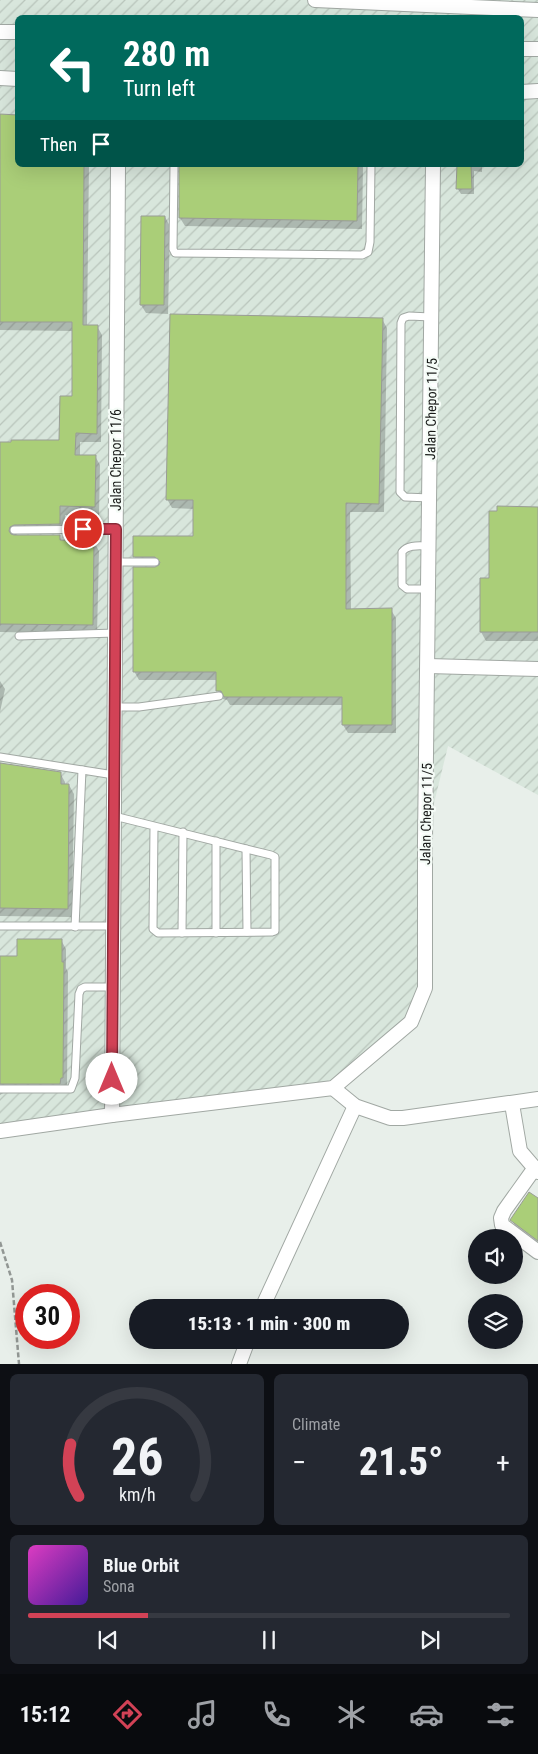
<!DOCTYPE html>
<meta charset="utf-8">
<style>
:root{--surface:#171b24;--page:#242831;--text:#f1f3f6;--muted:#9ea1a6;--line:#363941;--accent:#d24256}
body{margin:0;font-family:"Roboto Condensed",sans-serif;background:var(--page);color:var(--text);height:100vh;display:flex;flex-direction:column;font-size:19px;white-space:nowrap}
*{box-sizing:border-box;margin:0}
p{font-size:16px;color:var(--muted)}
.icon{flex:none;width:28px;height:28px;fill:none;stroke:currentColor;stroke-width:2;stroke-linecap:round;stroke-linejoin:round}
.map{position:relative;height:1364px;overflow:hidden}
.details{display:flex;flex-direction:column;gap:10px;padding:10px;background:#0d0f14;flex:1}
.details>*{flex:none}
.top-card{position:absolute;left:15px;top:15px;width:509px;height:152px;border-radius:8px;box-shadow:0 5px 20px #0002;background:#00695c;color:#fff;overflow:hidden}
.tools{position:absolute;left:468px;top:1229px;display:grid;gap:10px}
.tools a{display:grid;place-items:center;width:55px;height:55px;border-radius:50%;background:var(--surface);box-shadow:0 5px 20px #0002;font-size:25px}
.speed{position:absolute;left:15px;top:1284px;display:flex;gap:10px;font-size:25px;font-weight:700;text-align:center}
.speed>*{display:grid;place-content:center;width:65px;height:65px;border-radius:50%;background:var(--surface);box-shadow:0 5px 20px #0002;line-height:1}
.speed .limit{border:8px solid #d22;background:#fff;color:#111}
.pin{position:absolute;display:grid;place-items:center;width:42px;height:42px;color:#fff;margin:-21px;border:2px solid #fff;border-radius:50%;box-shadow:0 1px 5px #0007}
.me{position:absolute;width:55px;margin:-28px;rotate:0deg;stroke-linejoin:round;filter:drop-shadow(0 0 4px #0008)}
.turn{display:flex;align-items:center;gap:18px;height:105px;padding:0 25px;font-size:22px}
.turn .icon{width:65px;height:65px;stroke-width:2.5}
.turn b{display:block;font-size:35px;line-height:42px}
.then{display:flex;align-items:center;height:48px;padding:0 25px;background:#0003;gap:10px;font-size:19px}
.big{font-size:38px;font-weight:800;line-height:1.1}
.details .tile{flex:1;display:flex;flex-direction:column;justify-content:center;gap:8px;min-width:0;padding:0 18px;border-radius:8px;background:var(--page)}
.details .dial{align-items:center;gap:0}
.dial svg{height:130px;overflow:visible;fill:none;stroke:var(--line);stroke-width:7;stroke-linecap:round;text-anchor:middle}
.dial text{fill:var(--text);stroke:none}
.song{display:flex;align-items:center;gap:15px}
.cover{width:60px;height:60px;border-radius:8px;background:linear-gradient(135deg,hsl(310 70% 55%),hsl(260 70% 35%))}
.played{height:5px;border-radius:2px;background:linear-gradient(90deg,var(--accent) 25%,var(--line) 25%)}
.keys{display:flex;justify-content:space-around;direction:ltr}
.heat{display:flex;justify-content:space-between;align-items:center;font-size:28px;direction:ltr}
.details .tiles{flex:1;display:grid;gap:10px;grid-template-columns:1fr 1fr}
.tile:last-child{grid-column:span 2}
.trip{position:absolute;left:129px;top:1299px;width:280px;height:50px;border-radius:25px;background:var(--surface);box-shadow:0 5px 20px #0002;font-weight:800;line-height:50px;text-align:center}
.menu{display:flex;height:80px;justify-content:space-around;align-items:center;background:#090b0e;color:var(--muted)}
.menu .icon{width:35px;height:35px}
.menu .selected{color:var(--accent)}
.menu b{font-size:22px;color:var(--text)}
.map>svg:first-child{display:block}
.industrial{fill:url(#industrial-furrows);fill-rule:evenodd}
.shadow{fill:#0003}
.building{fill:#aace78;stroke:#999c96}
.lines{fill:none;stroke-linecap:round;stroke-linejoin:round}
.service-casing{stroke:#a1a8a3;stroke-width:9}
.minor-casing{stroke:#a1a8a3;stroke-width:16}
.path{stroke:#929794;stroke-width:2.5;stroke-dasharray:5 2.5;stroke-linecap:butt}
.service{stroke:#fff;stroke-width:7}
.minor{stroke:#fff;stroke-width:14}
.route-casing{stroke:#882b38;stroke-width:12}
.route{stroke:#d24256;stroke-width:9}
.labels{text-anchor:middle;stroke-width:4.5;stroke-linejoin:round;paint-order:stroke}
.street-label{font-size:14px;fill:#181a18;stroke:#f5fcf7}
</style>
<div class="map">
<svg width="538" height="1364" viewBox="0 0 538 1364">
<defs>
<pattern id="industrial-furrows" width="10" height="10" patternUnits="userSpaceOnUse" patternTransform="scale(1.25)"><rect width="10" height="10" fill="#d8e6dc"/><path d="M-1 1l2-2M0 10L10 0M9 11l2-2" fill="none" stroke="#b9c5bc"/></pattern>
</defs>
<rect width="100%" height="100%" fill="#e8efea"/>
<path class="industrial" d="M0 0H538V795L448 746 425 840V988L411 1022 329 1095 0 1131ZM18 18H521V165H18Z"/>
<g class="shadow">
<polygon points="0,116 18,165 89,165 87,326 97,326 102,335 101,442 80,442 80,456 95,456 100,465 99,515 65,515 64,533 19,533 13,537 59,536 62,541 94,542 99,551 97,634 0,632 0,443 61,442 73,397 73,331 0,330"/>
<polygon points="179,165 363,165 362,229 185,226 180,218"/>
<polygon points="458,165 482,165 482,172 474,171 474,194 461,194 458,189"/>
<polygon points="165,217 170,226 168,314 146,313 141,305"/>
<polygon points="382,319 387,328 384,512 350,512 351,610 391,610 396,618 396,733 348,733 343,725 343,705 230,705 227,700 223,699 218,691 218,680 139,680 134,671 156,568 162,565 139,565 134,556 194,537 194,509 172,508 167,499"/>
<polygon points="538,508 538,641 486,641 481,632 490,579"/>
<polygon points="0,681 5,689 0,712"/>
<polygon points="0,764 60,773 65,782 65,785 69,785 74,794 72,917 0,916"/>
<polygon points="61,940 66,949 66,968 68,972 67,1086 5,1092 0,1095 0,957 18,957"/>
<polygon points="538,1200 538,1243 515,1226 512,1220"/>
</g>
<g class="building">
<polygon points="0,114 18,115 18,165 84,165 83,325 98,325 97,434 76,433 75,455 96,455 95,507 60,506 60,524 14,525 10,527 9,531 11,534 14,535 60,535 60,540 94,541 93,625 0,624 0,442 11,442 11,440 59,440 60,396 72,396 72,322 0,322"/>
<polygon points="179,165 358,165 357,221 179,218"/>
<polygon points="457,165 471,165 472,189 456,189"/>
<polygon points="141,216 165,216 164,305 140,305"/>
<polygon points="170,314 383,318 379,504 346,503 346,609 392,608 392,725 342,725 342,697 224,697 221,691 216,691 216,672 133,672 133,567 155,567 159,565 160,562 155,557 133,557 133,536 193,536 193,500 166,500"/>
<polygon points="497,506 538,507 538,632 480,632 480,578 489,578 489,511 497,511"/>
<polygon points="0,763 61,772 61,784 69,784 68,909 0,908"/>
<polygon points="17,939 62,939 62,962 64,962 63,1078 61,1078 60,1084 0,1084 0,956 17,956"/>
<polygon points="529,1192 538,1198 538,1241 510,1220"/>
</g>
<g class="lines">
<defs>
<g id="service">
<polyline points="174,165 173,249 175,253 362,255 368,252 370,242 371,165"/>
<polyline points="430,498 405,497 400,492 401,323 403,318 409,316 431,317"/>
<polyline points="14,530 116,529"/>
<polyline points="115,562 155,562"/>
<path d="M428 589H407L402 585V552C408 544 420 546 429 546"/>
<polyline points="19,636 115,633"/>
<polyline points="115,707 139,707 219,696"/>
<polyline points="0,757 114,775"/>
<polyline points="114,816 271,855 275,857 275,931 272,932 158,933 153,929 154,826"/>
<polyline points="216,841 216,933"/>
<polyline points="246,849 247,932"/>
<polyline points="0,926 113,926"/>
<polyline points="75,927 82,770"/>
<polyline points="182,933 183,832"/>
<polyline points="0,1089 71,1089 75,1078 79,994 81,989 85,987 113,987"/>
</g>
<g id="minor">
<polyline points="315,0 538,10"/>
<polyline points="0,32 18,32"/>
<polyline points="521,49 538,49"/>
<polyline points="0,78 18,79"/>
<polyline points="521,92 538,91"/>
<polyline points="428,666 538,669"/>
<polyline points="333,1088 355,1106 390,1118 403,1118 538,1099"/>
<polyline points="512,1104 520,1151 538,1172"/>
<polyline points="112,1115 118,165"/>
<polyline points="0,1131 112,1115 333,1088 411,1022 425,988 425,840 433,165"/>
<polyline points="534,1169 504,1211 501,1218 502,1225 538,1252"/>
<polyline points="262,1308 355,1106"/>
<polyline points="239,1364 248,1340"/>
</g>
</defs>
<use href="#service" class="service-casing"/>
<use href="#minor" class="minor-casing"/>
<polyline class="path" points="0,1242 12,1280 19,1364"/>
<use href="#service" class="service"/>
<use href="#minor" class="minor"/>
</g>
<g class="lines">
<defs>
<polyline id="route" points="83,529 116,529 112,1079"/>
</defs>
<use href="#route" class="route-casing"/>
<use href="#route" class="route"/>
</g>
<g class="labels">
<g class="street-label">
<text transform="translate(431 409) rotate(-89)" y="5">Jalan Chepor 11/5</text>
<text transform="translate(116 460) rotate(-90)" y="5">Jalan Chepor 11/6</text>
<text transform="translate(426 814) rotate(-89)" y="5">Jalan Chepor 11/5</text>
</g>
</g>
</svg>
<div class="tools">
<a><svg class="icon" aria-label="sound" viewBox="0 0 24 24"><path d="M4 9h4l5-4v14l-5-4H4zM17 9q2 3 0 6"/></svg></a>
<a><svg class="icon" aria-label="layers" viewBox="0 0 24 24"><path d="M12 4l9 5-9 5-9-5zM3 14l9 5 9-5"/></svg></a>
</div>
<div class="speed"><div class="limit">30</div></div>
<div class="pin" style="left:83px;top:529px;background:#d93025"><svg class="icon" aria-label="arrive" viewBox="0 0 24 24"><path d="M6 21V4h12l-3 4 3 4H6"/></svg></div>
<svg class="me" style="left:112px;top:1079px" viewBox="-20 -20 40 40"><circle r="19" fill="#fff"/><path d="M0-13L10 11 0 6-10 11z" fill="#d24256"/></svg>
<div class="trip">15:13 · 1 min · 300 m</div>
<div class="top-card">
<div class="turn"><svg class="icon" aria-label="left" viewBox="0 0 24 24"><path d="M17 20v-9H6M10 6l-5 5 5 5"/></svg><div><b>280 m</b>Turn left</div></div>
<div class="then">Then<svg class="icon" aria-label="arrive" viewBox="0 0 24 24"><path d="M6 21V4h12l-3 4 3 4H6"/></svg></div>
</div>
</div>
<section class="details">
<div class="tiles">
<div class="tile dial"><svg viewBox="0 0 100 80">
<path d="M14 69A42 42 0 1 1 86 69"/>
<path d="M14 69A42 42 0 0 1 9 37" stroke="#d24256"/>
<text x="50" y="56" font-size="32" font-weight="700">26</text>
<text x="50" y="72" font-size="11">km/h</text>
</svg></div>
<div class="tile"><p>Climate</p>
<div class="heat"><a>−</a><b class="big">21.5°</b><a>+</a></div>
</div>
<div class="tile">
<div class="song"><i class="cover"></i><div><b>Blue Orbit</b><p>Sona</p></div></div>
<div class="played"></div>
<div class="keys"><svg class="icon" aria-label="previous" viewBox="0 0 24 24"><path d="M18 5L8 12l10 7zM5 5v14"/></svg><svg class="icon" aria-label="pause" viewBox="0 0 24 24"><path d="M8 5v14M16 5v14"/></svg><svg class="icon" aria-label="next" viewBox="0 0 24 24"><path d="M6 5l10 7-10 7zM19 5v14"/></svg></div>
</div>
</div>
</section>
<nav class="menu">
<b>15:12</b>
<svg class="icon selected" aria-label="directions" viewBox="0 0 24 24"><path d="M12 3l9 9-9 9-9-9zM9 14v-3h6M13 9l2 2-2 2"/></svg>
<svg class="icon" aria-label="music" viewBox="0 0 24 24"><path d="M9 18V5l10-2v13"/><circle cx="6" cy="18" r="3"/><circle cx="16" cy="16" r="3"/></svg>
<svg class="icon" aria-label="phone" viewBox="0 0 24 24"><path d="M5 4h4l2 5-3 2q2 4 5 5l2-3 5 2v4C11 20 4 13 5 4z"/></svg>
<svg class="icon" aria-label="climate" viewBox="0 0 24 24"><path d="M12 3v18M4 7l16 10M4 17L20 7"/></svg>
<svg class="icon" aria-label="car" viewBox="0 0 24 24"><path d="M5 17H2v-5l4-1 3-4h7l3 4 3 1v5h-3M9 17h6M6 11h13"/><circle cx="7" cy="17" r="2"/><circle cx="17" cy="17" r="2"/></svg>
<svg class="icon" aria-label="filters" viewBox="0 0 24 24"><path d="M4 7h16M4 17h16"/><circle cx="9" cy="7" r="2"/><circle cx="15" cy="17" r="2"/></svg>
</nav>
